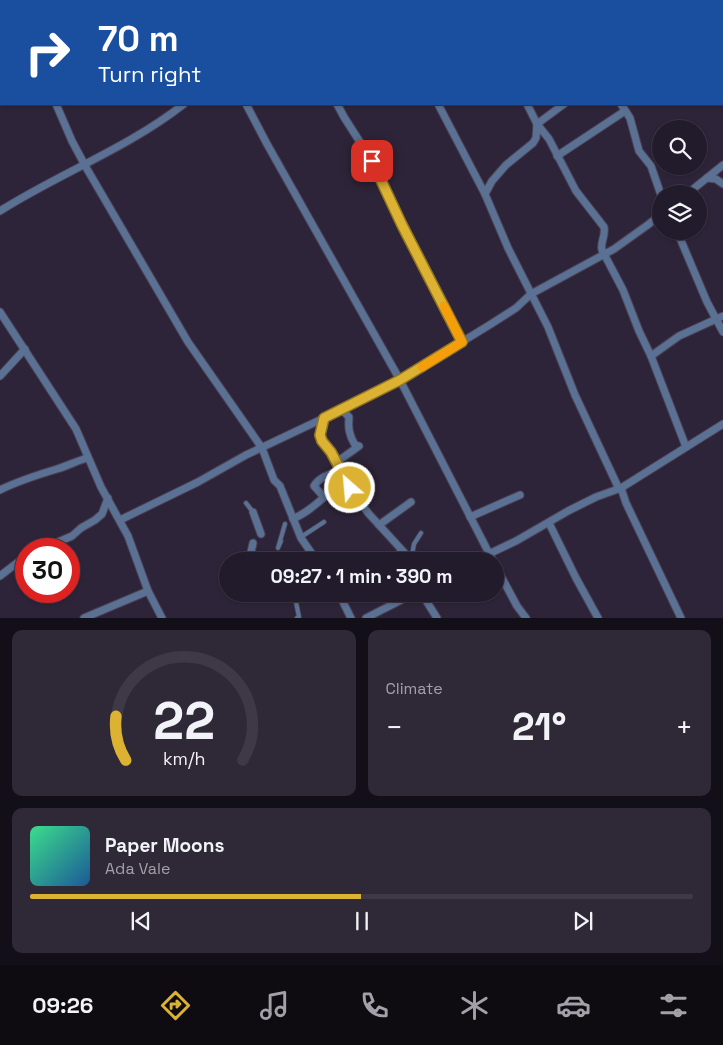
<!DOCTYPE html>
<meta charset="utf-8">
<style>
:root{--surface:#221b2b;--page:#2e2837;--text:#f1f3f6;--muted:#a2a1a9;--line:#3f3947;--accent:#dcb233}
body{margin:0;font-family:"Space Grotesk",sans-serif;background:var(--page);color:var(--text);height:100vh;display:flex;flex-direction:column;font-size:19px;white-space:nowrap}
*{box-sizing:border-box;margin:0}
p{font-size:16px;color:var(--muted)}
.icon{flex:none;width:28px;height:28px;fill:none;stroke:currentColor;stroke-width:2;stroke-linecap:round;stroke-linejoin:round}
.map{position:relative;height:618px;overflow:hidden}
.side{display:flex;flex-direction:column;gap:12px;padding:12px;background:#130f18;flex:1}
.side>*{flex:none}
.hud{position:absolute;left:0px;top:0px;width:724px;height:105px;box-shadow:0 1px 4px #0004,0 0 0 1px var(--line);background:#1a4fa0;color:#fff;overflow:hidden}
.tools{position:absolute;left:652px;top:120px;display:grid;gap:10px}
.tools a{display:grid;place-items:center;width:55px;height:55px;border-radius:50%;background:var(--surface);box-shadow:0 1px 4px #0004,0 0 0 1px var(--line);font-size:25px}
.speed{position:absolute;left:15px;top:538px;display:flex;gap:10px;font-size:25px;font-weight:700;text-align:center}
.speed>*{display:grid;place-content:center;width:65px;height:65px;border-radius:50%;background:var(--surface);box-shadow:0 1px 4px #0004,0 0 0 1px var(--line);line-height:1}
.speed .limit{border:8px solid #d22;background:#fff;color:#111}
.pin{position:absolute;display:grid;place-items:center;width:42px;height:42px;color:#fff;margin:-21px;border-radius:10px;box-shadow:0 2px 8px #0006}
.me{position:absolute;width:55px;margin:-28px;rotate:333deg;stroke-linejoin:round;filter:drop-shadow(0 0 4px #0008)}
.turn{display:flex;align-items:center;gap:18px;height:105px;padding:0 15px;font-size:22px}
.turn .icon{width:65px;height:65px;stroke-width:2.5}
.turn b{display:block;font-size:35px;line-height:42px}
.big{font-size:38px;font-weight:800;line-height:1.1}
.side .card{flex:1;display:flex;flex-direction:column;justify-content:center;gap:8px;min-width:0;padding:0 18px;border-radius:10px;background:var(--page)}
.side .dial{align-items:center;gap:0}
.dial svg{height:130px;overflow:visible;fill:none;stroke:var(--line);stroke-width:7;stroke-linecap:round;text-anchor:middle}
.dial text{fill:var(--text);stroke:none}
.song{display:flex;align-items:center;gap:15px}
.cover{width:60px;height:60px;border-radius:8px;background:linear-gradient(135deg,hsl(150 70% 55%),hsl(210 70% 35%))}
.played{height:5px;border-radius:2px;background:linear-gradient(90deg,var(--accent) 50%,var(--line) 50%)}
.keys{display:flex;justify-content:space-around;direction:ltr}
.heat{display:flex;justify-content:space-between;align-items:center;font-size:28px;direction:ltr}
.side .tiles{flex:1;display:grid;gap:12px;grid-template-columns:1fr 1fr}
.card:last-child{grid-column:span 2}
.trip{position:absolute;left:219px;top:552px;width:285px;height:50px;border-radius:25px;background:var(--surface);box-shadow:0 1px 4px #0004,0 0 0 1px var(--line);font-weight:800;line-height:50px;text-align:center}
.tabs{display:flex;height:80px;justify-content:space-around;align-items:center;background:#0e0b11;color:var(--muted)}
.tabs .icon{width:35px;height:35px}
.tabs .on{color:var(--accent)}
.tabs b{font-size:22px;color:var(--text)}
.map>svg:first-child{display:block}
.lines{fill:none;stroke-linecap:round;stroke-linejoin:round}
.service-casing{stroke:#4b4256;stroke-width:5.5}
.minor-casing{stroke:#4b4256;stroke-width:9}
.service{stroke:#5a7194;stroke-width:4}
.minor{stroke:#5a7194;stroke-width:7}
.route-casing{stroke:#8f7421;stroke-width:12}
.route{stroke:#dcb233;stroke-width:9}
.slow{stroke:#f59e0b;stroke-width:9}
</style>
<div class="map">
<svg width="723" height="618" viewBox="0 0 723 618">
<rect width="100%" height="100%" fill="#2e2439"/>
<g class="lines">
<defs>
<g id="service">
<polyline points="246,503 253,512"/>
<polyline points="301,537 324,522"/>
<polyline points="281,541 278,548 285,524"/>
<polyline points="411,560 414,544 421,533"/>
<polyline points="386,561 401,550"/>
<polyline points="383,594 384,594"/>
<polyline points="296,602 299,617 297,618"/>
</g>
<g id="minor">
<polyline points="2,0 3,1"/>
<polyline points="289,0 289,1"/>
<polyline points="382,0 383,1"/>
<polyline points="464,0 465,1"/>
<polyline points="575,0 576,1"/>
<polyline points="363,1 364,0"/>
<polyline points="56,104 72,141 87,169 188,342 262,448 274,480 280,486 301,538 317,561"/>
<polyline points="246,104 267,144 400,380 493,561"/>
<polyline points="337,104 344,117 372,161 402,225 462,342"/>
<polyline points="438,104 485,194 508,248 548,327 575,395 619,489"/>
<path d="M527 104 537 124 549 139 576 191 604 227C606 236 600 242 602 250L623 290 639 331 651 356 686 447"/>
<polyline points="621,104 630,118 639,151 651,166 661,195"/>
<polyline points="557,156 625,111"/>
<polyline points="707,178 716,179 723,184"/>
<polyline points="485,194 492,181 506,165 533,143 536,138 537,124 564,104"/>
<polyline points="687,194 723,165"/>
<path d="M0 211C60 173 128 148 184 104"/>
<polyline points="677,231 707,302 723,332"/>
<polyline points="0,312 76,429 101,487 128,536 148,591 162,618"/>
<polyline points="651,356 679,336 723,316"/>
<polyline points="0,376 25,349"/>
<polyline points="324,418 319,435 322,441 331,452 352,492 369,514 412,561"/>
<path d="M337 462 359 446 355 445C349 435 348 428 349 417L342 410"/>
<polyline points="621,488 626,503 681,618"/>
<path d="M0 490C18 481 37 475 57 469 67 466 77 461 87 458"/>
<path d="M324 497 314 486C319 477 331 474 341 469"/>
<polyline points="253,512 261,534"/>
<polyline points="470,517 520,495"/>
<path d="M293 519C299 516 305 513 311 508 322 500 335 485 350 488"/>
<polyline points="120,520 198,482 246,455 360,401 400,380 491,324 516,308 531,294 614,249 649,224 661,214"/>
<polyline points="549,523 576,578 598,618"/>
<polyline points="379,525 411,502"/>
<polyline points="42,549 72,536 81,528 95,520 102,514 108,498"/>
<polyline points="249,561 253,543"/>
<polyline points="474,561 516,541 568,511 596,497 621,488 723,424"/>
<polyline points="495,565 517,606 526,618"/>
<polyline points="0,576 26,556"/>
<polyline points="339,594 351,618"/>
<polyline points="422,594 437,618"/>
<polyline points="84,618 148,591"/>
<polyline points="366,618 413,594"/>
</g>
</defs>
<use href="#service" class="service-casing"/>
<use href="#minor" class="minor-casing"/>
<use href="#service" class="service"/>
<use href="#minor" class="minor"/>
</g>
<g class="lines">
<defs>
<polyline id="route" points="350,488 331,452 322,441 320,435 324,418 400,380 462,342 402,225 372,161"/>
</defs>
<use href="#route" class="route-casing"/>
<use href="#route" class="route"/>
<polyline class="slow" points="422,367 462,342 444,306"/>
</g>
</svg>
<div class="tools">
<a><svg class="icon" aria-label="search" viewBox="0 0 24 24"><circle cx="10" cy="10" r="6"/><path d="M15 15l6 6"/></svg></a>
<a><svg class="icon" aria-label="layers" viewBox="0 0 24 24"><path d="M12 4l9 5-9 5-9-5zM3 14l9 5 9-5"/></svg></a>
</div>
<div class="speed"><div class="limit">30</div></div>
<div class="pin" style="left:372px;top:161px;background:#d93025"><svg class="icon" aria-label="arrive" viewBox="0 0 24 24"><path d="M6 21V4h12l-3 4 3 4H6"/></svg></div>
<svg class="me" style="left:350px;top:488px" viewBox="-20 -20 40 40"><circle r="17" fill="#dcb233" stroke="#fff" stroke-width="3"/><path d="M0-11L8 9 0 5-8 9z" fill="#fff"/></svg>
<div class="trip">09:27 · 1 min · 390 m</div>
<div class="hud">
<div class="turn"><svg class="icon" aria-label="right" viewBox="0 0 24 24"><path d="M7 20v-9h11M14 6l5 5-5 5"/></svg><div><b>70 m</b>Turn right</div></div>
</div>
</div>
<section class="side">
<div class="tiles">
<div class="card dial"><svg viewBox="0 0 100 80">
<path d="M14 69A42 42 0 1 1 86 69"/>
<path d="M14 69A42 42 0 0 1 8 42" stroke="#dcb233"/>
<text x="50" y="56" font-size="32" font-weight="700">22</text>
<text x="50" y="72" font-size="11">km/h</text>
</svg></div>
<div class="card"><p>Climate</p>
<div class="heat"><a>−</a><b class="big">21°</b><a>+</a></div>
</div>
<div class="card">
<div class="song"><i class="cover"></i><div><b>Paper Moons</b><p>Ada Vale</p></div></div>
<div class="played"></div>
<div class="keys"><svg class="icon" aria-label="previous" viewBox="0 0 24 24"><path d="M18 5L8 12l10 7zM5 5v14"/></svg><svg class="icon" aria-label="pause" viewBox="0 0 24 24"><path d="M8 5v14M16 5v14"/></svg><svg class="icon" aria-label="next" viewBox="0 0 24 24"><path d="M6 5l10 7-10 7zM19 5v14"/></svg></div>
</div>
</div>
</section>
<nav class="tabs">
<b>09:26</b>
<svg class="icon on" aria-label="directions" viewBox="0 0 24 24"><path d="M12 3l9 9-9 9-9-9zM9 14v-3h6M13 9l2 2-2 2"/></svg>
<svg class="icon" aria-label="music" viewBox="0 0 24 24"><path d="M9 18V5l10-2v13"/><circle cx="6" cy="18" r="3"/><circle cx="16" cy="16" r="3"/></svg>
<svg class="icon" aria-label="phone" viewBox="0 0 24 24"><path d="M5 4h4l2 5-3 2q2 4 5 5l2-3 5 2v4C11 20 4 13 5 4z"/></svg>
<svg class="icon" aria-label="climate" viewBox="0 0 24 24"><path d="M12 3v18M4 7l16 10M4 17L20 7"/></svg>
<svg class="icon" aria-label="car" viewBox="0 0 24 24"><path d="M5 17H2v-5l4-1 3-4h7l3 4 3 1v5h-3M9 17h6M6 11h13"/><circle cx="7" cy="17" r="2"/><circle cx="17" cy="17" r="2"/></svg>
<svg class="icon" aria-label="filters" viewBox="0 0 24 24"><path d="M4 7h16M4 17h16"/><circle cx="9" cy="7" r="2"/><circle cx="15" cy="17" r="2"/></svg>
</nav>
